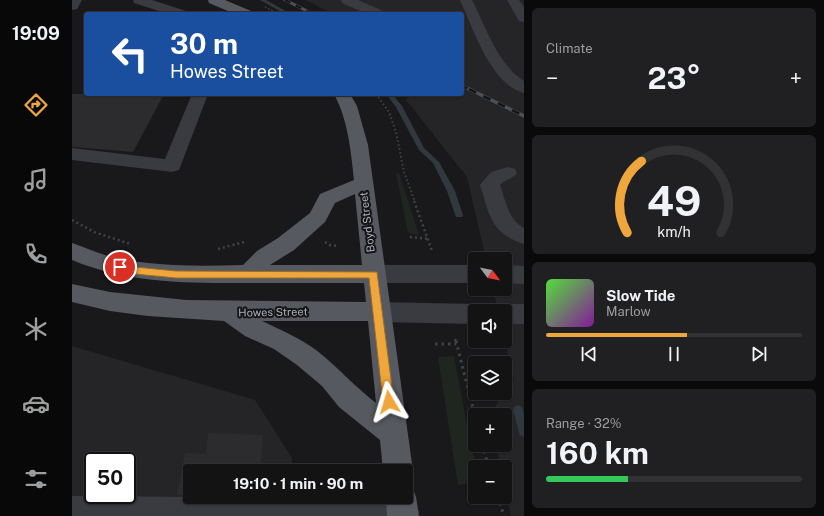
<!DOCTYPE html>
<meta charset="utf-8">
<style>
:root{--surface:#131314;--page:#202022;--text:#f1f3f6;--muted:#9d9ea0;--line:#323234;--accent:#efa73d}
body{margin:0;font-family:"Public Sans",sans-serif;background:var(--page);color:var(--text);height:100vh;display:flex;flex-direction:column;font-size:15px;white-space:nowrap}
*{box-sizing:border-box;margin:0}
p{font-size:13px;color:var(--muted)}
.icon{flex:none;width:22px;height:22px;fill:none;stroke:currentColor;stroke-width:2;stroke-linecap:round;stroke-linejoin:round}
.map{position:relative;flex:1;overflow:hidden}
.details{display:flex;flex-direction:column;gap:8px;padding:8px;background:#0a0a0b;width:300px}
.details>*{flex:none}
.banner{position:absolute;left:12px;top:12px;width:380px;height:84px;border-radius:4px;box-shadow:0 1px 3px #0004,0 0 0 1px var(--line);background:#1a4fa0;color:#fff;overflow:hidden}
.needle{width:26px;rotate:122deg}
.fabs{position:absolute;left:396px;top:252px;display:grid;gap:8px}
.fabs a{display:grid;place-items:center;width:44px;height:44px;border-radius:4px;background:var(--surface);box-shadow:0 1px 3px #0004,0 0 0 1px var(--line);font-size:20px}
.speed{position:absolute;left:12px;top:452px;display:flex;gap:8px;font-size:20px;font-weight:700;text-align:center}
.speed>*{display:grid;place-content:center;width:52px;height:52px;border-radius:50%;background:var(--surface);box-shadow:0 1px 3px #0004,0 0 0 1px var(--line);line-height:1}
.speed .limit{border:2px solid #111;border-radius:6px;background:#fff;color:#111}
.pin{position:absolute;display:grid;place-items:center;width:34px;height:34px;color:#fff;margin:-17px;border:2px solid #fff;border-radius:50%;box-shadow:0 1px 4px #0007}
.me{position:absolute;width:44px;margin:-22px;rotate:353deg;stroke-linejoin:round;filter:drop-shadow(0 0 3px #0008)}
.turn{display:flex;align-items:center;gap:14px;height:84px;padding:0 20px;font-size:18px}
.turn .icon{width:52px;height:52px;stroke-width:2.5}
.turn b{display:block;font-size:28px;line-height:34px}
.big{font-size:30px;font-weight:700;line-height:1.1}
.details .card{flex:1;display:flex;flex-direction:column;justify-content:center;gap:6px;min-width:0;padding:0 14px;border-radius:6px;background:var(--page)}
.details .dial{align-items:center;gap:0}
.dial svg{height:104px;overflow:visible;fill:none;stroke:var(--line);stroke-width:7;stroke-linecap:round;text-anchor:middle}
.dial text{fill:var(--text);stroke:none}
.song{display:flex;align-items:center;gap:12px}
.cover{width:48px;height:48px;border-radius:6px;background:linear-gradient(135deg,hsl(110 70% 55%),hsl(290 70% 35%))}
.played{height:4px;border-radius:2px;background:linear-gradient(90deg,var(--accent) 55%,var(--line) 55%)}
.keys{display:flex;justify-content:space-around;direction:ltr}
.heat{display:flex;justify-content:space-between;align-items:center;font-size:22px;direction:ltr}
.charge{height:6px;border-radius:3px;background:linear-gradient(90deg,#34c759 32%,var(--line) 0)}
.trip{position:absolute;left:111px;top:464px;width:230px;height:40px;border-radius:4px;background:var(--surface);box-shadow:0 1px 3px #0004,0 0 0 1px var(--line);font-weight:700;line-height:40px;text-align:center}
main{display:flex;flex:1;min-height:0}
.menu{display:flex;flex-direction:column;width:72px;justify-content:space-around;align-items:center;background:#080808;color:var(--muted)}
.menu .icon{width:28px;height:28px}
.menu .selected{color:var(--accent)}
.menu b{font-size:18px;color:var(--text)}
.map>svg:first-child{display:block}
.built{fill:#252528;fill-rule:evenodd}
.green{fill:#1f261f}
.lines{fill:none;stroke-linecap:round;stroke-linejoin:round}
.stream{fill:#2f393f;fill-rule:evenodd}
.building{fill:#2c2c2f}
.path-far3{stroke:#404347;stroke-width:1.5;stroke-dasharray:1.5 2;stroke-linecap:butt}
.path-far2{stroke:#404347;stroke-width:2;stroke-dasharray:1.5 2.5;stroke-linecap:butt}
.path-far1{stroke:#404347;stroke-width:2.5;stroke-dasharray:2 3;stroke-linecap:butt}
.path{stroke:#404347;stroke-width:3;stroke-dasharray:2.5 4;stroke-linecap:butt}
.minor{fill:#3a3b40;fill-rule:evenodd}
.major{fill:#56595f;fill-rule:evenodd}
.rail-far1-casing{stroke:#4d5055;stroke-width:3}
.rail-casing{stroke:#4d5055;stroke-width:3.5}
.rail-far1{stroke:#141416;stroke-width:2;stroke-dasharray:6;stroke-linecap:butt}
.rail{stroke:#141416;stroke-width:2.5;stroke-dasharray:8;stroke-linecap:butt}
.route{fill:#efa73d;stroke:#9b6d28}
.labels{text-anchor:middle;stroke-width:4;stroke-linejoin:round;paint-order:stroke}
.street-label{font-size:11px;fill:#acb1ba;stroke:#141416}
</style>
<main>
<nav class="menu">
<b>19:09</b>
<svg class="icon selected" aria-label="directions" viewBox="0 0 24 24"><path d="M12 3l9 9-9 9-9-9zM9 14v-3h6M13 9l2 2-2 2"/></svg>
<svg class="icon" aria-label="music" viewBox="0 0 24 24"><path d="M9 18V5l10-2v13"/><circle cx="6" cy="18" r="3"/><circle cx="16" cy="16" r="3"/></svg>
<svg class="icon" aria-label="phone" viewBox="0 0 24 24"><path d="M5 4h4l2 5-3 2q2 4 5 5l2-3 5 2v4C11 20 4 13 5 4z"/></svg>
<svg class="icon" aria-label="climate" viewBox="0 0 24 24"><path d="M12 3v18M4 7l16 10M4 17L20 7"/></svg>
<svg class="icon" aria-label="car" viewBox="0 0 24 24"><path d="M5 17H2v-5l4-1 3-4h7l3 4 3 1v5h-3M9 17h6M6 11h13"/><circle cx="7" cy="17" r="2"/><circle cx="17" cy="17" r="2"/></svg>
<svg class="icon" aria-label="filters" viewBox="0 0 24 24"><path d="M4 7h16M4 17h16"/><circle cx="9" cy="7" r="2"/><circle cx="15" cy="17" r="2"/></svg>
</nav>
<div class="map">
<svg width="452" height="516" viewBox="0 0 452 516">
<rect width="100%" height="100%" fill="#19191b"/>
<g class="built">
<polygon points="233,0 452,0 452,516 439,516 433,486 433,467 429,467 424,445 433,445 433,415 422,415 422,408 442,380 433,341 433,311 426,311 421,289 433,289 433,259 414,259 395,177 334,100 338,94 390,94 390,14 262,14"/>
<path d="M0 346 183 400 220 458V471H118V497H220V516H0ZM21 461H55V495H21Z"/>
</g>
<g class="green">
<polygon points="324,173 327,173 347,235 336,233"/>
<polygon points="382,356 399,447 405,467 403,467 403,482 386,485 366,357"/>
</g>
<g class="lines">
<g class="stream">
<polygon points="188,0 194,0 219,14 213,14"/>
<polygon points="314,94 320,94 330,106 352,148 367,162 383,191 391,215 390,217 384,217 375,191 361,163 347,150 324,107"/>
<polygon points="446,405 450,407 452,414 452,437 448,435 447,432 441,410 442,407"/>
</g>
</g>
<g class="building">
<polygon points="0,94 92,94 61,152 0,147"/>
<polygon points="136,433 191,435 188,471 118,471 118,495 105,495 113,453 134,454"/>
</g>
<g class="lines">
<polyline class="path-far3" points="193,7 207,14"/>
<polyline class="path-far2" points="304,94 317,112 324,132 332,172 343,202"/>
<g class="path-far1">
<polyline points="342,201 360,251"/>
<polyline points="0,220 22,232 58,244"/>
<polyline points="338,237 357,239"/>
<polyline points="253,242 257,245 267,246"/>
<polyline points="146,249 172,242"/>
<polyline points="383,339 384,342"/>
</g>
<g class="path">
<polyline points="384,341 403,416"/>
<polyline points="363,344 384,344"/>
<polyline points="410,445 417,467"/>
<polyline points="426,497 432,516"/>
</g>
<g class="minor">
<polygon points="0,0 10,0 5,9 0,10"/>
<polygon points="61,0 80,0 114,11 116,14 96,14 62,3"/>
<polygon points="269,0 286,0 311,11 313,14 295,14 270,3"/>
<path d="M388 0H400C414 27 425 64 452 81V93C419 85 401 28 388 0Z"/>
<polygon points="435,0 447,0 452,7 452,22 447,21"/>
<polygon points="120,94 136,94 107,170 100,172 0,160 0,148 93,159"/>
<path d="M436 167 443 169 445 173C441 179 433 179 428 185 434 202 436 219 452 228V244C418 233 418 215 408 185L419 172Z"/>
<polygon points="301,265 403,265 403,283 301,283 293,280 290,274 293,268"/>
<polygon points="433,265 452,266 452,284 433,283"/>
<polygon points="307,302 403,304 411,307 413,311 403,311 403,324 307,322 299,319 295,312 299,305"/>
<polygon points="433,304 452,304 452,324 433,324 433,311 423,311 425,307"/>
<polygon points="0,496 244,498 332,497 342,501 347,512 345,516 0,516"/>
</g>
<g class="major">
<polygon points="136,0 153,0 179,11 181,14 163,14 137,3"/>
<path d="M262 94H278L285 106 296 145 341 471 336 481 334 482V471H311L308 440 267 407 250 386 225 365 202 349 173 336 152 321 76 316 38 311 0 302V284L38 292 114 300 294 302 292 283C253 283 215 283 176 283 116 283 57 284 0 260V243C15 248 29 255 44 258 86 267 128 266 171 265L185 251 206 238 238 213 248 194 282 180C279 151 276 120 262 94ZM283 194 290 265H198L222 250 253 222 263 203ZM190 321H296L304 403C283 387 266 367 244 350 228 338 209 330 190 321Z"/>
<polygon points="334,484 340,486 344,497 347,516 315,516 314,497 334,497"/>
</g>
<defs>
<g id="rail-far1">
<polyline points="213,0 241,14"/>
<polyline points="390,86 399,90"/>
</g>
<polyline id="rail" points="397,89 452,116"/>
</defs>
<use href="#rail-far1" class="rail-far1-casing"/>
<use href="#rail" class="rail-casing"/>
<use href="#rail-far1" class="rail-far1"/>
<use href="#rail" class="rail"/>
</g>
<polygon class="route" points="48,263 63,267 104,271 305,272 322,402 321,406 317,407 313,406 311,402 297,278 104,278 63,274 44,269 43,267"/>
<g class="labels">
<g class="street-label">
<text transform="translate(295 222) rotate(-97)" y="4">Boyd Street</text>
<text transform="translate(201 312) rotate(-1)" y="4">Howes Street</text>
</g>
</g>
</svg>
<div class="fabs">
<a><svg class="needle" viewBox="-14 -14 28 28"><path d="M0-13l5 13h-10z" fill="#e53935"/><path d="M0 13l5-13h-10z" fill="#9d9ea0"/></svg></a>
<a><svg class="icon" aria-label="sound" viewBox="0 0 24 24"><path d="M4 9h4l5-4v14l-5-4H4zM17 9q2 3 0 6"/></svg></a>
<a><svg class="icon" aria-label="layers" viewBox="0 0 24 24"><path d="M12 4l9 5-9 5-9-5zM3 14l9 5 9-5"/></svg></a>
<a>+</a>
<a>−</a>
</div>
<div class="speed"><div class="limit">50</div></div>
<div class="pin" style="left:48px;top:267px;background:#d93025"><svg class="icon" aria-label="arrive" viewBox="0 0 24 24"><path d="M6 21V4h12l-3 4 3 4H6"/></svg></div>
<svg class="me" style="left:317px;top:402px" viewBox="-20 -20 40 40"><path d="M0-17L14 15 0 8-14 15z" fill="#efa73d" stroke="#fff" stroke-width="4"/></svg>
<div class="trip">19:10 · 1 min · 90 m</div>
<div class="banner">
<div class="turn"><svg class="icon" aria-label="left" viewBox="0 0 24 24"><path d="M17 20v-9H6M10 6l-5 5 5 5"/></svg><div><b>30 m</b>Howes Street</div></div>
</div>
</div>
<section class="details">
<div class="card"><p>Climate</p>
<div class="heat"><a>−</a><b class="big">23°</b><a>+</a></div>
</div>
<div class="card dial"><svg viewBox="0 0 100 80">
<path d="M14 69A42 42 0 1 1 86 69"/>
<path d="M14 69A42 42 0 0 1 25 14" stroke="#efa73d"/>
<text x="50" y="56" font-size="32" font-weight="700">49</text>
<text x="50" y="72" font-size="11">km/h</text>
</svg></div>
<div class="card">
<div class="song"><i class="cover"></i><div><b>Slow Tide</b><p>Marlow</p></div></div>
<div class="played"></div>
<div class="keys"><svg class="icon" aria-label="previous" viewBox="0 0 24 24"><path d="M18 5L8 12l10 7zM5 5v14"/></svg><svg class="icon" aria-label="pause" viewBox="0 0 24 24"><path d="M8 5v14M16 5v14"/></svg><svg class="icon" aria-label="next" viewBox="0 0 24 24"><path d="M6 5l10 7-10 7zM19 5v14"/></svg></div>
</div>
<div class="card"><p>Range · 32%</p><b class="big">160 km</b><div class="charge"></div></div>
</section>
</main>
